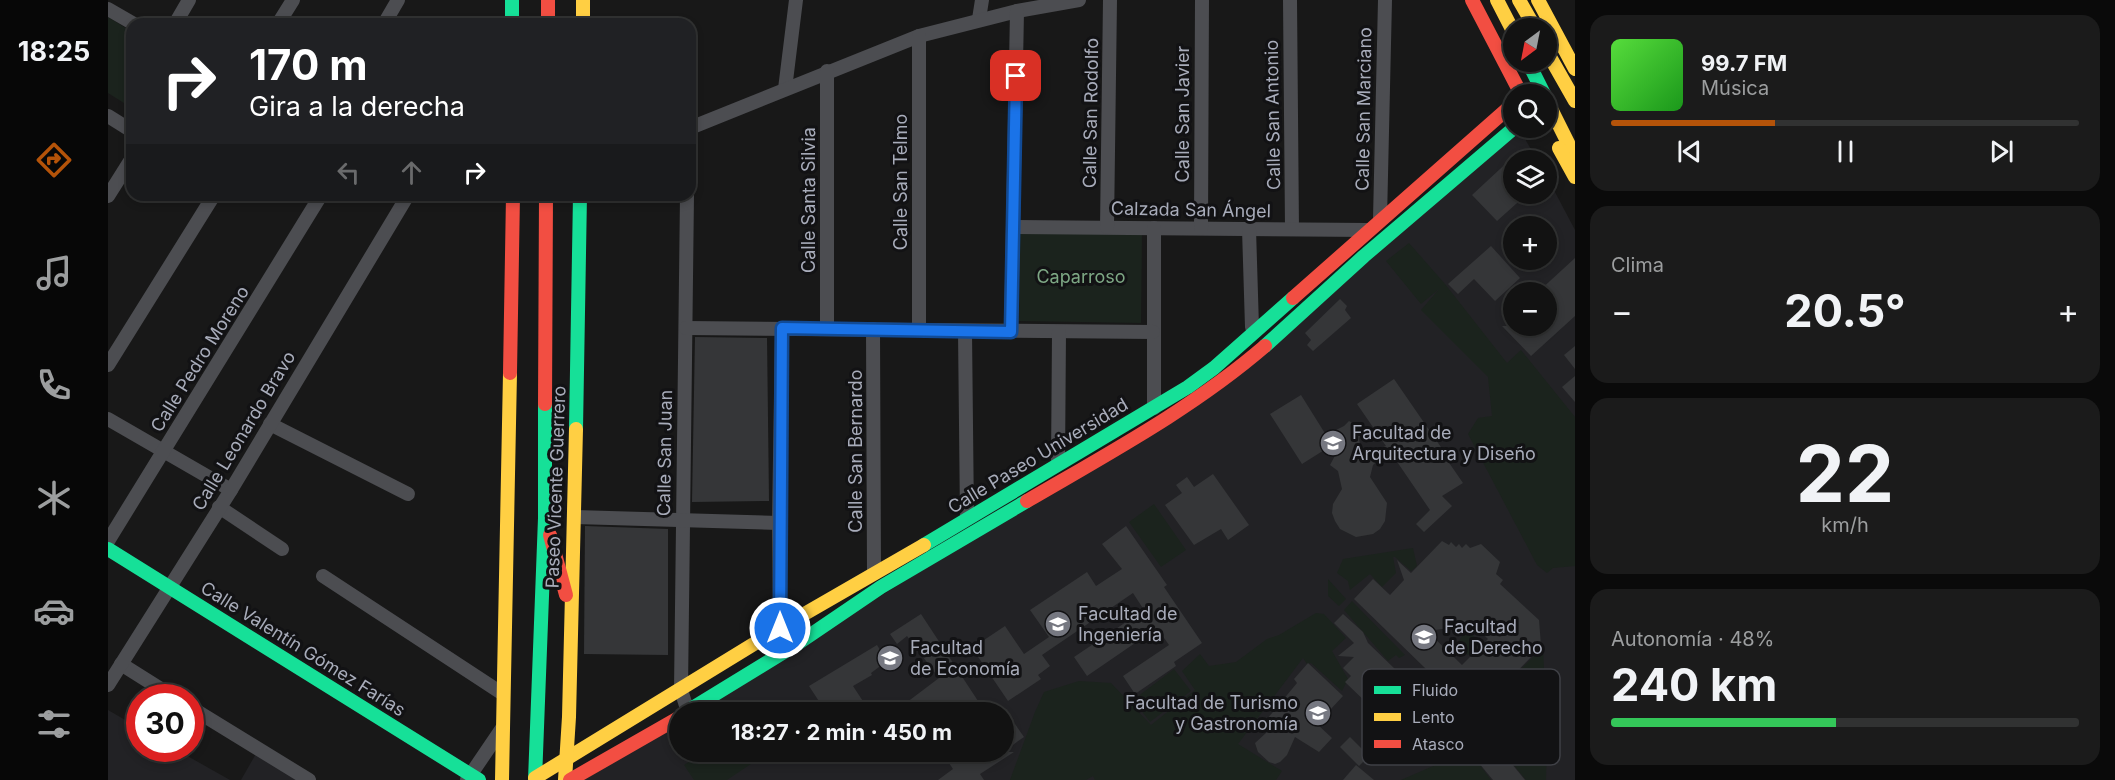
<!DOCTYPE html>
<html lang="es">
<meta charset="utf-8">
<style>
:root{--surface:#121212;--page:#1b1b1b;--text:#f1f3f6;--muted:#9c9e9f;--line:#313232;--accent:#b45309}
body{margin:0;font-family:Inter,sans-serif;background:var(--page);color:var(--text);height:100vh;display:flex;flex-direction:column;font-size:22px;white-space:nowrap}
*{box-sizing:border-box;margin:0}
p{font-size:20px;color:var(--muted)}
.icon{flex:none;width:33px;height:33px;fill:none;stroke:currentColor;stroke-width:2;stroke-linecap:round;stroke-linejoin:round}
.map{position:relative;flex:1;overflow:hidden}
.sheet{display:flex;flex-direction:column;gap:15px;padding:15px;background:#0a0a0a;width:540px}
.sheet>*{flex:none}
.hud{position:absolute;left:18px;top:18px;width:570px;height:183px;border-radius:18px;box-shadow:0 3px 9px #0003,0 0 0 2px var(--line);background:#202124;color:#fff;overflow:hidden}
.needle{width:39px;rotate:212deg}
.buttons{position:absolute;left:1395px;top:18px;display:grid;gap:12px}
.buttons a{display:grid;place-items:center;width:54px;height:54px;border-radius:50%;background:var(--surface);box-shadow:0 3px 9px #0003,0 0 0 2px var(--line);font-size:30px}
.speed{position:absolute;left:18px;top:684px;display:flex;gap:12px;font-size:30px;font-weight:700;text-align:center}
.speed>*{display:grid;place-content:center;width:78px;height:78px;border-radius:50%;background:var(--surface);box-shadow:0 3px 9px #0003,0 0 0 2px var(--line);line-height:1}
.speed .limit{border:9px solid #d22;background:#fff;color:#111}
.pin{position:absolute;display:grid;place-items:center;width:51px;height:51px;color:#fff;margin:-26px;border-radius:12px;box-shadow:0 3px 9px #0006}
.me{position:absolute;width:66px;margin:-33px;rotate:0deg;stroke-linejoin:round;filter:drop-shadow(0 0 4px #0008)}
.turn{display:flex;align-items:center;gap:21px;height:126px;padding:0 24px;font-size:27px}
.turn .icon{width:78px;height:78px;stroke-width:2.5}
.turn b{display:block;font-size:42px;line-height:51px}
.lanes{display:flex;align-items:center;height:57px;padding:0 24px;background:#0003;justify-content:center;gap:30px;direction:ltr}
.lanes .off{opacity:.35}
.big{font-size:45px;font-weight:700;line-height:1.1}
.sheet .widget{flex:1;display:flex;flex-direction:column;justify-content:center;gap:9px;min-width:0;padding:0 21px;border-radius:18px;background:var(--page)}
.sheet .dial{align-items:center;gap:0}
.dial b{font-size:78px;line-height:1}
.song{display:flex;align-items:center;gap:18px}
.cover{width:72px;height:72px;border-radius:9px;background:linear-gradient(135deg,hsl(110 70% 55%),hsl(120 70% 35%))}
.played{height:6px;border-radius:3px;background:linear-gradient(90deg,var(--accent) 35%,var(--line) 35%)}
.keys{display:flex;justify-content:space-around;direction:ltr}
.heat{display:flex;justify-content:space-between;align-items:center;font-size:33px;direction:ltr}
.charge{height:9px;border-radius:4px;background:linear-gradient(90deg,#34c759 48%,var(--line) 0)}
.trip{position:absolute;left:561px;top:702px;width:345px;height:60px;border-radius:30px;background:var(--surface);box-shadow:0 3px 9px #0003,0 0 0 2px var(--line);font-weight:700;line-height:60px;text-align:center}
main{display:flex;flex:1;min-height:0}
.menu{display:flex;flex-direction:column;width:108px;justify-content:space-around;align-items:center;background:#070707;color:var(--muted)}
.menu .icon{width:42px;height:42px}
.menu .on{color:var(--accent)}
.menu b{font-size:27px;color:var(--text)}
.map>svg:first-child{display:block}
.built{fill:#222225;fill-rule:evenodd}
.green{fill:#1b231d}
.building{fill:#353638;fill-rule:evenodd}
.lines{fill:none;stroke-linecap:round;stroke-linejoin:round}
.street{stroke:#4c4d51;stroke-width:14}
.fast{stroke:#16e098;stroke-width:14}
.slow{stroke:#ffcf43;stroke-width:14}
.jam{stroke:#f24e42;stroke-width:14}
.route-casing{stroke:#114b97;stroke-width:15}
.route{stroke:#1a73e8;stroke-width:10}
.labels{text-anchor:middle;stroke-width:6;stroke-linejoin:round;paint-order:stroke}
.street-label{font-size:18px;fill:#a8acba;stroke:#121214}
.park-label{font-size:18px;fill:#7da784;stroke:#121214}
.poi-label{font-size:18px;fill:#a8acba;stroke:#121214;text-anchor:start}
.key{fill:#121214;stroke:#3f4046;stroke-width:1.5}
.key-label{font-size:16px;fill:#a8acba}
</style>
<main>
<nav class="menu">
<b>18:25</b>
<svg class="icon on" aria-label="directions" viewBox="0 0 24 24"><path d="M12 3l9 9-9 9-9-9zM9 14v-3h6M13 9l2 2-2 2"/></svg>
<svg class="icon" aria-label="music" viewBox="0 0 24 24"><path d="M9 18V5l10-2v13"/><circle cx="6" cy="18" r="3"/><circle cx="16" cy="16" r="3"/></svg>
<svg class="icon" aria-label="phone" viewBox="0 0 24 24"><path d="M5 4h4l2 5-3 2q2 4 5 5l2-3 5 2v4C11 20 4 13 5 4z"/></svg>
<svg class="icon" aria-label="climate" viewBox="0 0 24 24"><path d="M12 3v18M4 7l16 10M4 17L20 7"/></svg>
<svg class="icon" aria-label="car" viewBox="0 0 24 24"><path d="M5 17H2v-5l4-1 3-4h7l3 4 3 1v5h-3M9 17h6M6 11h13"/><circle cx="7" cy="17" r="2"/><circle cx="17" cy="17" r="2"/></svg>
<svg class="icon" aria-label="filters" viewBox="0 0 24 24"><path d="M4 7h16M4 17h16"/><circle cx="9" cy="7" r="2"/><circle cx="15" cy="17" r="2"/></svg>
</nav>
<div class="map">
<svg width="1467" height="780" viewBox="0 0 1467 780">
<rect width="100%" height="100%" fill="#181818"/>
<g class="built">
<path d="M1411 128 1429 160H1406V194H1438L1439 177 1467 230V780H476L571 721 572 752H896V712H585L805 576 1034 442ZM1406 226H1438V260H1406ZM1406 292H1438V326H1406Z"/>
<polygon points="0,710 31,728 32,748 67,749 122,780 0,780"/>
<polygon points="149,752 192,780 133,780"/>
</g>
<g class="green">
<polygon points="0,17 24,32 24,108 0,93"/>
<polygon points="912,231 1034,233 1033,323 911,321"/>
<polygon points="1301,243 1337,284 1399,363 1413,350 1467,417 1467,566 1445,568 1439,573 1429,565 1360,434 1370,418 1384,416 1380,377 1313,310 1331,289 1313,304 1278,261"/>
<polygon points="1046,504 1078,550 1053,567 1021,522"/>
<polygon points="1305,548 1309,566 1303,571 1287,557 1285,557 1288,573 1274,587 1262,574 1242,590 1240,581 1229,573 1235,559"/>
<polygon points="1220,579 1238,599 1231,606 1220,596"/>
<polygon points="1244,601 1297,655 1291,658 1288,655 1280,661 1236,610"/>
<polygon points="1208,613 1216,614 1238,638 1224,651 1240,679 1234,691 1203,663 1199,664 1195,658 1130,744 1174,771 1168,780 987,780 985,776 978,780 902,780 927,712 936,692 971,681 1003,683 1043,725 1087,690 1074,671 1092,654 1101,666 1128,662 1159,639 1171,635"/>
<polygon points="1359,629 1372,643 1360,655 1348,645"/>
<polygon points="1435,647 1439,734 1407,735 1385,733 1393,725 1399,731 1412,719 1399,705 1396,707 1386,696"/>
<polygon points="1066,669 1083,691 1042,722 1025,700"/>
<polygon points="1385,737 1439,739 1438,780 1418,780 1386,741 1366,757 1383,780 1293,780 1339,760 1339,755"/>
<polygon points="597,752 634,752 643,764 619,780 586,780 576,765"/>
</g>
<g class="building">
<polygon points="1406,156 1406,194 1419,194 1389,221 1364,195"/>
<polygon points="1383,246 1412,278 1387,301 1366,279 1350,294 1340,284"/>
<polygon points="1467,258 1467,316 1423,356 1394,326 1438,326 1438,292 1430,292"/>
<polygon points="1232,299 1239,306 1237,310 1243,318 1205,351 1199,345 1203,340 1197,333"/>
<polygon points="587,337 659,338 661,501 584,502"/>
<polygon points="1467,346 1467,369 1456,355"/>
<polygon points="1467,376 1467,402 1454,387"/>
<polygon points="1286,379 1337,453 1335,454 1355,483 1334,496 1344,506 1316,532 1308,524 1322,510 1281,450 1265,465 1262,477 1279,503 1277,521 1272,529 1265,534 1248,537 1232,529 1227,521 1224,513 1225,504 1234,489 1230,471 1222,465 1237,437 1194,464 1162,414 1193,395 1218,435 1236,426 1241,421 1254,428 1251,439 1254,455 1278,446 1249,404"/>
<polygon points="1105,474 1141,525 1120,540 1113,529 1086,545 1057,505 1074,493 1068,485 1079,477 1086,487"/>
<polygon points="477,526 560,529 560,655 476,654"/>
<polygon points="1018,526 1059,585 1056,587 1094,643 1066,662 1068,666 1027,694 1015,676 1061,645 1049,628 979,676 966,657 1036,610 1025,593 934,655 942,666 930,675 933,679 900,701 864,648 897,626 916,654 941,637 922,610 979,572 988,586 1014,569 994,544"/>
<path d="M1334 541 1341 545 1343 542 1348 547 1351 544 1354 548 1358 544 1362 548 1373 544 1392 562 1388 574 1395 580 1392 584 1431 620 1433 645 1424 654 1425 655 1387 694 1411 719 1390 739 1246 599 1265 579 1282 595 1296 580 1289 560 1303 573ZM1366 625 1380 639 1354 665 1319 631Z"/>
<polygon points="813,614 870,701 852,712 786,712 831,678 799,636 789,644 782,634"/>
<polygon points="1235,614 1255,632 1260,643 1344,724 1314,756 1237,682 1243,676 1235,668 1246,657 1230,656 1246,643 1226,623"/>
<polygon points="769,645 779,661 763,673 764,675 745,686 762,712 718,712 701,686"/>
<polygon points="1200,663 1235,696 1209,724 1224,738 1211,752 1187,737 1179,755 1172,762 1167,764 1161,762 1150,752 1147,743 1168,724 1159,719 1189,683 1186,679"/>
<polygon points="907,724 916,737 896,751 896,733"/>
<polygon points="1242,737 1261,756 1251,766 1232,747"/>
<polygon points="1386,742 1417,780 1385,780 1366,757"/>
<polygon points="852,752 906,752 872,774 876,780 830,780 845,769 839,760"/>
<polygon points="1248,765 1266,780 1235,780"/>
</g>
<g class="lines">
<g class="street">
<polyline points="1182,0 1184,229"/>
<polyline points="0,9 26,24"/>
<polyline points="871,19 874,0"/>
<polyline points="67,24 81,0"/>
<polyline points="170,24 185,0"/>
<polyline points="276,24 290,0"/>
<polyline points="677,89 688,0"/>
<polyline points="0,116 24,131"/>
<polyline points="582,128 811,36 909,11 971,0"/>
<path d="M579 195C578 360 574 525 573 690L580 712"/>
<polyline points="0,196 24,158"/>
<polyline points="1272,219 1277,0"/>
<polyline points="905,227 1261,230"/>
<polyline points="999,227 1002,0"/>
<polyline points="1046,228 1046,408"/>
<polyline points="1093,228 1094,0"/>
<polyline points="1141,229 1144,327"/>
<polyline points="578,328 1045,332"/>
<polyline points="674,328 671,523 672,628 670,639 677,651"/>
<polyline points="719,329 719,71"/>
<polyline points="765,329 766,573"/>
<polyline points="811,329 811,36"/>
<polyline points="857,331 859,518"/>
<polyline points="903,332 909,11"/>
<polyline points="0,365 106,195"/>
<polyline points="0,419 123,490"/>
<polyline points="162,424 300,494"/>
<polyline points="950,464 951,332"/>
<polyline points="111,507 174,549"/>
<polyline points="467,517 671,523"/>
<polyline points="0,541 213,195"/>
<polyline points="215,576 395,694"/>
<polyline points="13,664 67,698"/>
<polyline points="0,685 123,490 300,195"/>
<polyline points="82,707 201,780"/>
<polyline points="359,780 395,727"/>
</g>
<g class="fast">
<polyline points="404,0 404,24"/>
<polyline points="1420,62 1436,94"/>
<polyline points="1157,346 1256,256 1406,128"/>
<polyline points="468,429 472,195"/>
<polyline points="816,545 1080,387 1106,368 1185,298"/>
<polyline points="0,549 371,780"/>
<polyline points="578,712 689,644 773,587 919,501"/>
<polyline points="427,780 437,518 437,404"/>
</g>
<g class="slow">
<polyline points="475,0 475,24"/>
<polyline points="1389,0 1406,33"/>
<polyline points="1411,0 1427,28"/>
<polyline points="1430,0 1467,69"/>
<polyline points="1438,50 1467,101"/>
<polyline points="1438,99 1467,157"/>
<polyline points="1451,148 1467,177"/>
<polyline points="427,778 672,628 816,545"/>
<polyline points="394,780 402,373"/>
<polyline points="457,780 461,717 468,429"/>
</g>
<g class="jam">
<polyline points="440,0 440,24"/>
<polyline points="1364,0 1413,94"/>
<polyline points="1185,298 1406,103"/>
<polyline points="402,373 405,195"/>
<polyline points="437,404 438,195"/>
<path d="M919 501C1001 453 1085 408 1157 346"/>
<polyline points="442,535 458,595"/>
<polyline points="462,780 572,717"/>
</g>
</g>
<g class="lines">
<defs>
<polyline id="route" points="672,628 674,328 903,332 908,76"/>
</defs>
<use href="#route" class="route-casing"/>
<use href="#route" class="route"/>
</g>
<defs>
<symbol id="university-disc" viewBox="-11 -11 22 22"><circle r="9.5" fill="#767881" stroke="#121214"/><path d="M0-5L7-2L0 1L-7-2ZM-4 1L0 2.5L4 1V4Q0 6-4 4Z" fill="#fff"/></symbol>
</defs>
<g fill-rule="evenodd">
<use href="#university-disc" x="1210" y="428" width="30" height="30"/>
<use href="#university-disc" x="935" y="609" width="30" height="30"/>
<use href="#university-disc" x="1301" y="622" width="30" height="30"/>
<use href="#university-disc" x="767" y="643" width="30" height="30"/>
<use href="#university-disc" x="1195" y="698" width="30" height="30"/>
</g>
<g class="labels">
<g class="street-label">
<text transform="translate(1256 109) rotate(-89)" y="6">Calle San Marciano</text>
<text transform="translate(983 113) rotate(-89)" y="6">Calle San Rodolfo</text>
<text transform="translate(1075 114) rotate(-90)" y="6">Calle San Javier</text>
<text transform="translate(1165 115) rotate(-91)" y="6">Calle San Antonio</text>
<text transform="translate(793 182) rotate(-90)" y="6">Calle San Telmo</text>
<text transform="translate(701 200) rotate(-90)" y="6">Calle Santa Silvia</text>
<text transform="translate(1083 210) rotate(1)" y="6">Calzada San Ángel</text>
<text transform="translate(92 359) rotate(-58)" y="6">Calle Pedro Moreno</text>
<text transform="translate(136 431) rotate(-59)" y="6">Calle Leonardo Bravo</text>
<text transform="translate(748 451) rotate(-90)" y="6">Calle San Bernardo</text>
<text transform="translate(557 453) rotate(-89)" y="6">Calle San Juan</text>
<text transform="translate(930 456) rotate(-31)" y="6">Calle Paseo Universidad</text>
<text transform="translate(448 487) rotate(-88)" y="6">Paseo Vicente Guerrero</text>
<text transform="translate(195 649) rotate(32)" y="6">Calle Valentín Gómez Farías</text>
</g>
<g class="park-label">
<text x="973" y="283">Caparroso</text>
</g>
<g class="poi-label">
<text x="1244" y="439">Facultad de<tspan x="1244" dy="21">Arquitectura y Diseño</tspan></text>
<text x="970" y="620">Facultad de<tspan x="970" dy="21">Ingeniería</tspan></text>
<text x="1336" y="633">Facultad<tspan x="1336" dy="21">de Derecho</tspan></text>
<text x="802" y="654">Facultad<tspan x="802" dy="21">de Economía</tspan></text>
<text x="1190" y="709" text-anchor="end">Facultad de Turismo<tspan x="1190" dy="21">y Gastronomía</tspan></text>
</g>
</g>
<rect x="1254" y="669" width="198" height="96" rx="9" class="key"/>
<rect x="1266" y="686" width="27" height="8" fill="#16e098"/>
<rect x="1266" y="713" width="27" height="8" fill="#ffcf43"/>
<rect x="1266" y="740" width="27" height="8" fill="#f24e42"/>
<g class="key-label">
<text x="1304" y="696">Fluido</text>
<text x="1304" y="723">Lento</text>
<text x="1304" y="750">Atasco</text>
</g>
</svg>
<div class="buttons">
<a><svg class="needle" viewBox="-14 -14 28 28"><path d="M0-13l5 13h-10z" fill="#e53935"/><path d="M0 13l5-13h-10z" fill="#9c9e9f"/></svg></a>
<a><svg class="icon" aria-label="search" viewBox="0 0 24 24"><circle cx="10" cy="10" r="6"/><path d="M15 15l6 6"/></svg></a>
<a><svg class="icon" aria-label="layers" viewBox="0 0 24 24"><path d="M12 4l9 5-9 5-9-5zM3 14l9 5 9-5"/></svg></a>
<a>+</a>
<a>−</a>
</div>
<div class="speed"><div class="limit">30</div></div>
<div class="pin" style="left:908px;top:76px;background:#d93025"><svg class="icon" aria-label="arrive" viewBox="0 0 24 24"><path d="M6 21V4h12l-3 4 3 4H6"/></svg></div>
<svg class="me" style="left:672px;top:628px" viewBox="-20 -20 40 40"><circle r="17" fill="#1a73e8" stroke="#fff" stroke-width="3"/><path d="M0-11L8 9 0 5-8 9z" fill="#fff"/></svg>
<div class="trip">18:27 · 2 min · 450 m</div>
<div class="hud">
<div class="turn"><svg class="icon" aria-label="right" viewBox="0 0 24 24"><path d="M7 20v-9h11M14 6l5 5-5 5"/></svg><div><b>170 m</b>Gira a la derecha</div></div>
<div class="lanes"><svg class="icon off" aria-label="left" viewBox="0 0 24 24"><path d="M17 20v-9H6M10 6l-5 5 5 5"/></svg><svg class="icon off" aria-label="ahead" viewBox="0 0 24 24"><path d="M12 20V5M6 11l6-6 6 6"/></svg><svg class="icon" aria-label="right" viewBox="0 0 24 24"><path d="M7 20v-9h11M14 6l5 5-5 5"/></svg></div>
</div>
</div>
<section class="sheet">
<div class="widget">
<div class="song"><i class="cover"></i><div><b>99.7 FM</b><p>Música</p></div></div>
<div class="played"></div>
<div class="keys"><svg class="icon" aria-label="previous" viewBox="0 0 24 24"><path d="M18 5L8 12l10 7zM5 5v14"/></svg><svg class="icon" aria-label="pause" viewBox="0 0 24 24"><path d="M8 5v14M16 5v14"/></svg><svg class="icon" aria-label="next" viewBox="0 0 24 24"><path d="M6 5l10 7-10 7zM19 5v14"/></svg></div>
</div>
<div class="widget"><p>Clima</p>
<div class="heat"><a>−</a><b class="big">20.5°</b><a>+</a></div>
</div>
<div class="widget dial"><b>22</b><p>km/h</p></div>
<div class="widget"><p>Autonomía · 48%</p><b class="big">240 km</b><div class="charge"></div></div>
</section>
</main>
